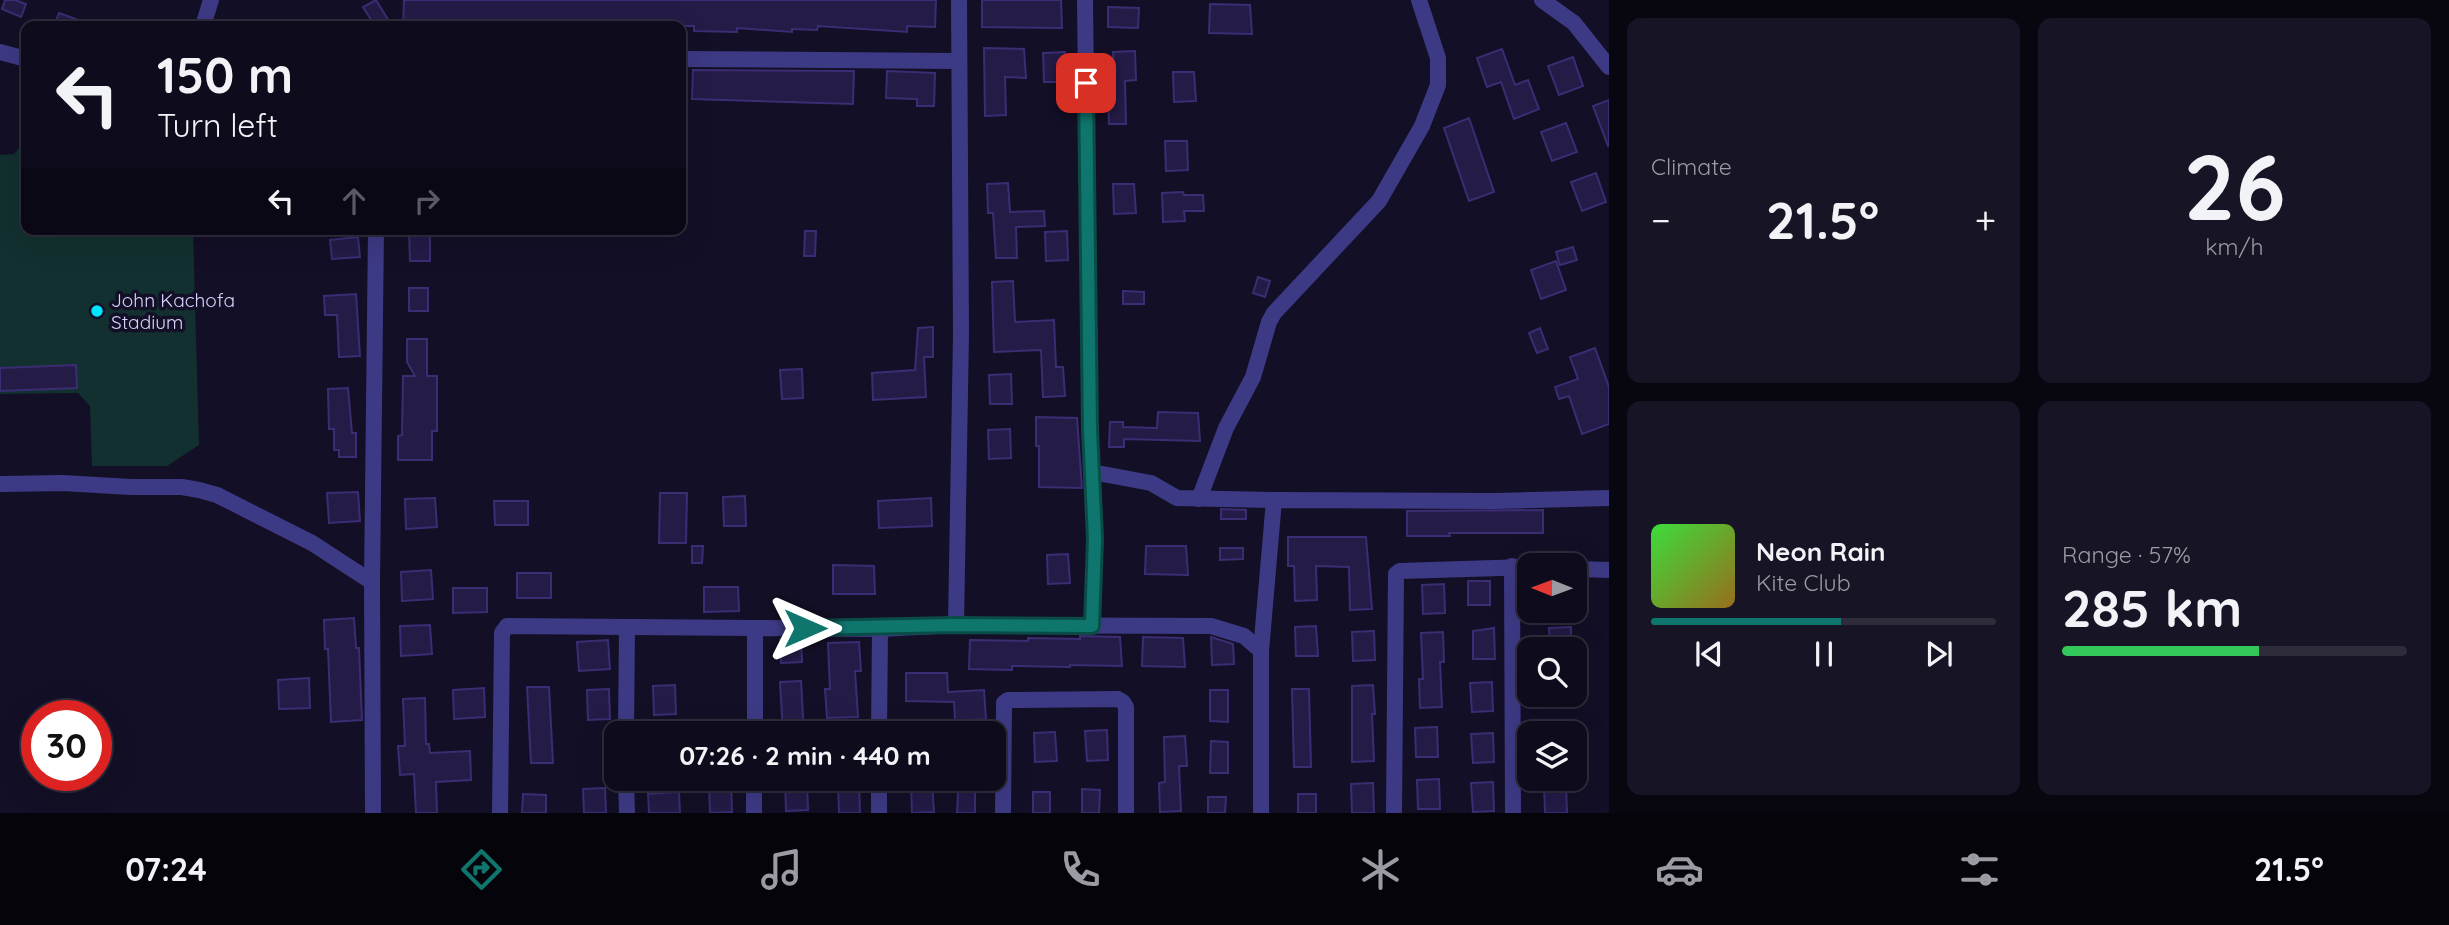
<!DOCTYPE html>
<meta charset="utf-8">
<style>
:root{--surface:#0e0b1c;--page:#171425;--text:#f1f3f6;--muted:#9b9ba3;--line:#2e2b3b;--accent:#0f766e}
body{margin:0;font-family:Quicksand,sans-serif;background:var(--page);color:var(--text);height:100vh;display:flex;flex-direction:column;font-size:26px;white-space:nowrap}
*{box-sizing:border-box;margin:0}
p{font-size:23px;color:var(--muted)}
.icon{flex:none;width:38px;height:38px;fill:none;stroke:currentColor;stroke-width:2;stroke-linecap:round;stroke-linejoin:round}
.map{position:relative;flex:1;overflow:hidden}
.panel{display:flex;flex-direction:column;gap:18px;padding:18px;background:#08060f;width:840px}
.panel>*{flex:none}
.hud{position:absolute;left:21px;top:21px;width:665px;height:214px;border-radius:14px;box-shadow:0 7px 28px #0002,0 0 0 2px var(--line);background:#0e0b1c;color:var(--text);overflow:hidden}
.needle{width:46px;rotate:271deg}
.tools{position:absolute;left:1517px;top:553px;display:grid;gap:14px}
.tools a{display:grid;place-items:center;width:70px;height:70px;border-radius:14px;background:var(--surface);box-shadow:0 7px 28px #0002,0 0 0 2px var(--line);font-size:35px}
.speed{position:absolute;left:21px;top:700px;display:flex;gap:14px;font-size:35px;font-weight:700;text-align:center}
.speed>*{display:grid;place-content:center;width:91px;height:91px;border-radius:50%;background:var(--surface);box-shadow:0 7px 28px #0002,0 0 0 2px var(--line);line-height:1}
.speed .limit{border:10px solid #d22;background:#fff;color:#111}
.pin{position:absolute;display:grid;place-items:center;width:60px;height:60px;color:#fff;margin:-30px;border-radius:14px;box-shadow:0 4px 10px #0006}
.me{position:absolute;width:77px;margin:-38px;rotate:90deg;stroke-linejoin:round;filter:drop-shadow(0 0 5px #0008)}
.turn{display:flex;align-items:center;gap:24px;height:147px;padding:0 21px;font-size:32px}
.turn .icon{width:91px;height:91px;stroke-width:2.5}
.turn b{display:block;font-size:49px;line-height:60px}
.lanes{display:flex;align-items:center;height:66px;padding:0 21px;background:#0003;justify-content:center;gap:35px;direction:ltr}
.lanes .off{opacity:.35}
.big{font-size:52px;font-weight:800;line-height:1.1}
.panel .widget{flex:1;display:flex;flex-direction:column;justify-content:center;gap:10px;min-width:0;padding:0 24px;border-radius:14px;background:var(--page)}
.panel .dial{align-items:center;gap:0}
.dial b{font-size:91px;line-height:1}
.song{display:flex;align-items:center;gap:21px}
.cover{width:84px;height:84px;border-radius:10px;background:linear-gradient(135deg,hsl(120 70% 55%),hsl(40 70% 35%))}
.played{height:7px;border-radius:4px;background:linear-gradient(90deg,var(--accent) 55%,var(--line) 55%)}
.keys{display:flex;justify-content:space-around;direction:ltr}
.heat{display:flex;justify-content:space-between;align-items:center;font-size:38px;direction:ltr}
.charge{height:10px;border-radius:5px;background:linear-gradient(90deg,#34c759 57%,var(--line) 0)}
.panel .tiles{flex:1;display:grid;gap:18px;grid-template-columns:repeat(2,1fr)}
.trip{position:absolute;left:604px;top:721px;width:402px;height:70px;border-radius:14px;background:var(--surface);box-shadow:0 7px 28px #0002,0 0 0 2px var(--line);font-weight:800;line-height:70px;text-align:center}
.tab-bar{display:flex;height:112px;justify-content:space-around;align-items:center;background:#06040b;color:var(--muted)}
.tab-bar .icon{width:49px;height:49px}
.tab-bar .active{color:var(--accent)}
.tab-bar b{font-size:32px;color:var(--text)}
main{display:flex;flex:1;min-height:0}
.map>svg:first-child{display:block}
.grass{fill:#12302f}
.building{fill:#241b47;stroke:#3b2d73;stroke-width:2}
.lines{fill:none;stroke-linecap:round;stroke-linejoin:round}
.street{stroke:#3d3a85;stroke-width:16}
.route-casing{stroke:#0a4d48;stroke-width:18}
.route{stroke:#0f766e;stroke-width:12}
.poi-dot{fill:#00e5ff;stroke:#130f26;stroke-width:2.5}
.labels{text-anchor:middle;stroke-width:7;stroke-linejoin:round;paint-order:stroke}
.poi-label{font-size:19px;fill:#d9d4ff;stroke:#130f26;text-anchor:start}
</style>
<main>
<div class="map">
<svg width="1609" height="813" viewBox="0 0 1609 813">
<rect width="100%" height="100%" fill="#130f26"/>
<polygon class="grass" points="26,140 26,229 193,229 199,445 167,466 92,466 90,406 78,393 0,394 0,155 14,154"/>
<g class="building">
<polygon points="5,0 15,0 26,4 21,17 2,9"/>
<polygon points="376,0 392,26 375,26 363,7"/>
<polygon points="404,0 936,0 935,27 907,26 907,32 818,26 817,30 792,29 792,32 737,28 737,32 694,31 694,26 403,26"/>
<polygon points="982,0 1061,0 1062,28 982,27"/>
<polygon points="1210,4 1250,5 1252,34 1209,33"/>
<polygon points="1108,7 1139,8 1138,28 1108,27"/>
<polygon points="59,13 92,25 92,26 54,26"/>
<polygon points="984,48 1024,49 1026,78 1005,77 1006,115 985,116"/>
<polygon points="1502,49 1515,85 1528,80 1539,109 1514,119 1501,82 1487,87 1477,58"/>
<polygon points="1135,51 1136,80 1125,81 1126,124 1109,124 1108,94 1115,94 1113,52"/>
<polygon points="1065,52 1066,82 1044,82 1043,53"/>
<polygon points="1573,57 1583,86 1559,95 1548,66"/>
<polygon points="693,70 854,71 853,104 692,99"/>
<polygon points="887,71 935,73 934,106 917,106 917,99 886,98"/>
<polygon points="1173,72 1194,72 1196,101 1174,102"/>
<polygon points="1609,100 1609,146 1608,146 1593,106"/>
<polygon points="1469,118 1494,192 1469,201 1444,128"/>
<polygon points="1566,123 1577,152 1552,161 1541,132"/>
<polygon points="1165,141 1187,141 1188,170 1166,171"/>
<polygon points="1596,173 1606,202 1582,211 1571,182"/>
<polygon points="1008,183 1010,212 1044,211 1045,226 1016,227 1017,258 996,258 993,213 988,213 987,184"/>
<polygon points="1113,184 1134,184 1136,213 1114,214"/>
<polygon points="1183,192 1184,195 1203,195 1204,211 1184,211 1185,221 1163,222 1162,193"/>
<polygon points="805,231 816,231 815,256 804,256"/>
<polygon points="1067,231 1068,260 1046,261 1045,232"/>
<polygon points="409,232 430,232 430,261 410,261"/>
<polygon points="358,237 360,257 332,259 330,240"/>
<polygon points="1573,247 1577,260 1560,265 1556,252"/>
<polygon points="1556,261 1566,290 1541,299 1531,270"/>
<polygon points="1258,277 1270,281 1265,297 1253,293"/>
<polygon points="1013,281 1015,322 1054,320 1056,367 1063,367 1065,396 1043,397 1041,350 994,352 992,282"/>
<rect x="409" y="288" width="19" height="23"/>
<polygon points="1123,291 1144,292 1144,304 1123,304"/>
<polygon points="356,294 360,356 339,357 337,315 325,315 324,296"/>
<polygon points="933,327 933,357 924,357 926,397 873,400 872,373 915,370 918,328"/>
<polygon points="1540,328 1548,349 1537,353 1529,333"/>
<polygon points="407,339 427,339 427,376 437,376 437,431 432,431 432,460 398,460 398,436 402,435 403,376 415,376 407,362"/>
<polygon points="1595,348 1609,387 1609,424 1582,434 1569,396 1559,399 1555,387 1578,379 1570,357"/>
<polygon points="76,365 77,388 0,391 0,368"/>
<polygon points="802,369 803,398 782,399 780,370"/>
<polygon points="1011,374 1012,404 990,404 989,375"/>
<polygon points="348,388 352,433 356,433 356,457 339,457 339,450 334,450 334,429 329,429 328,389"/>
<polygon points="1158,412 1198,413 1200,441 1124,439 1124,447 1109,447 1110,422 1123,422 1123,427 1157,428"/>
<polygon points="1036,417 1077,418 1082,488 1039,487 1039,446 1036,446"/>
<polygon points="1010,429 1011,458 989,459 988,430"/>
<polygon points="358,492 360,521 329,523 327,493"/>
<polygon points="660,493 687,493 686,543 659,543"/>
<polygon points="745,496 746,526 724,526 723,497"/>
<polygon points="435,498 437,527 406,529 405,499"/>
<polygon points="931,498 932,526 879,528 878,501"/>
<polygon points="494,501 528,501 528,525 495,525"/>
<polygon points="1221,509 1246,510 1246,519 1221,519"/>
<polygon points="1543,510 1543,533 1449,533 1450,536 1407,536 1407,511"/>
<polygon points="1288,537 1366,537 1372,609 1350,610 1349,567 1316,566 1317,600 1295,601 1294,566 1288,566"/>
<polygon points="692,546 703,546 702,563 692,563"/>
<polygon points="1146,546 1186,546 1188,575 1145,574"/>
<polygon points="1220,548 1243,548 1243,559 1220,560"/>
<polygon points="1068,554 1070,583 1048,584 1047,555"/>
<polygon points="833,565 874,566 875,594 833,594"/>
<polygon points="431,570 433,599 402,601 401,572"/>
<rect x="517" y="573" width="34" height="25"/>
<rect x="1468" y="581" width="22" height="24"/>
<polygon points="1444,584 1445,613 1423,614 1422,585"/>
<polygon points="704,587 738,587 739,611 704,612"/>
<polygon points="453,588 487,588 487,612 453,613"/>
<polygon points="354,618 356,648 359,648 362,720 331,722 328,649 325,649 324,620"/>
<polygon points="430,625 432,654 401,656 400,626"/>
<polygon points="1316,626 1318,656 1296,656 1295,627"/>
<polygon points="1571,627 1571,649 1550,649 1549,628"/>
<polygon points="1494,628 1495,659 1473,659 1473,631"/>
<polygon points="1374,631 1375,660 1353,661 1352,632"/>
<polygon points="1443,632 1444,662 1440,662 1442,707 1420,708 1419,679 1423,679 1421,633"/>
<polygon points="1080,636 1120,637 1122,666 1070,665 1070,667 1012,666 1012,670 969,669 970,640 1028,641 1028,638 1080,639"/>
<polygon points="1143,637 1183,638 1185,667 1142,666"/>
<polygon points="1211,637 1233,644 1234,664 1212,665"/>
<polygon points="780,639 801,639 802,662 781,663"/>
<polygon points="608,640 610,669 579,671 577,642"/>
<polygon points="859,642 861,671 855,671 858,717 827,718 825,689 830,689 828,643"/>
<polygon points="906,673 947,673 948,692 984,690 986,719 955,721 954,702 906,701"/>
<polygon points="309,678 310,708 279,709 278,680"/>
<polygon points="801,681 804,733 783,733 780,682"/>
<polygon points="1492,682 1493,711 1472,712 1470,683"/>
<polygon points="675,685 676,714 654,715 653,686"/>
<polygon points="1373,685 1375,714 1372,714 1374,761 1352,762 1352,686"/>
<polygon points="527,687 549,687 553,763 531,763"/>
<polygon points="484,688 485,717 454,719 453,690"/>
<polygon points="609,689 610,719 588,720 587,690"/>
<polygon points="1292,689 1309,689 1311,767 1294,767"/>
<polygon points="1210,690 1228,690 1228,722 1210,721"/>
<polygon points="1549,695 1570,695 1571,708 1549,708"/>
<polygon points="425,698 426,744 429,744 430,753 470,751 471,780 436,782 437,813 416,813 414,774 400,775 398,746 405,746 403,699"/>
<polygon points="1437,727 1438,757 1416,757 1415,728"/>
<polygon points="1107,730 1108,760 1087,761 1085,731"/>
<polygon points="1055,732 1057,761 1035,762 1034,733"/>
<polygon points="1493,733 1494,762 1473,763 1471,734"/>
<polygon points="1185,736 1187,766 1179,766 1181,811 1160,812 1159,783 1165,782 1164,737"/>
<polygon points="1211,741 1228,742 1228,773 1210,773"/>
<polygon points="1439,779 1440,809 1418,809 1417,780"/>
<polygon points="807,781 808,810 786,811 785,782"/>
<polygon points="1493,782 1494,811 1473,812 1471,783"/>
<polygon points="731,783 732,812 710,813 709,784"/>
<polygon points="932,783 934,812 912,813 911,784"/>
<polygon points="1373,783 1374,813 1352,813 1351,784"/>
<polygon points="859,784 860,813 839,813 838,785"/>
<polygon points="1566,785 1567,813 1545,813 1544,786"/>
<polygon points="605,788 606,813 584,813 583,789"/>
<polygon points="1082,789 1100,790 1099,813 1082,813"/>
<polygon points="679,792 680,813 649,813 648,794"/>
<polygon points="958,792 975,792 975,813 957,813"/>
<rect x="1033" y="792" width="17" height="21"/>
<polygon points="523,794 546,795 546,813 522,813"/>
<rect x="1298" y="794" width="18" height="19"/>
<polygon points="1208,797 1226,797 1225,813 1208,813"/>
</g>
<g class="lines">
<g class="street">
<polyline points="1085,0 1090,430 1095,539 1092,626"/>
<polyline points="1542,0 1574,23 1609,67"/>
<polyline points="203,26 211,0"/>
<polyline points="0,52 26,59"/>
<polyline points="681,59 957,61"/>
<polyline points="1092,472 1151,483 1177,498 1274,500"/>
<polyline points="0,484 63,483 131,487 182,487 199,490 217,495 312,543 372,582"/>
<polyline points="1199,499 1226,428 1253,377 1269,322 1274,313 1379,201 1422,126 1438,85 1438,58 1419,0"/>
<polyline points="1512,566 1513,813"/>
<polyline points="1575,569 1609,570"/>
<polyline points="956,625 961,334 959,0"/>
<polyline points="626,733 627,627"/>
<polyline points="755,733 755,628 880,629 956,625 1211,626 1244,636 1261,651"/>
<polyline points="879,733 880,629"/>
<polyline points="626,779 627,813"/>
<polyline points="373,813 372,582 376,229"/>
<polyline points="500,813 502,633 507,626 755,628"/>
<polyline points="754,813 754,779"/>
<polyline points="879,813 879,779"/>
<polyline points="1003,813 1004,703 1008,700 1118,699 1123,702 1126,707 1126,813"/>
<polyline points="1261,813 1261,651 1274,500 1495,501 1609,498"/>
<polyline points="1394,813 1396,574 1400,571 1530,567"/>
</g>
</g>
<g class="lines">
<defs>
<polyline id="route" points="805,628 956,625 1092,626 1095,539 1090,430 1086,83"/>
</defs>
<use href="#route" class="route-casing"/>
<use href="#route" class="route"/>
</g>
<circle class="poi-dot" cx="97" cy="311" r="7"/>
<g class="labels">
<g class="poi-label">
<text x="111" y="307">John Kachofa<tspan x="111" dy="22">Stadium</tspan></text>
</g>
</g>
</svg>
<div class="tools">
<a><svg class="needle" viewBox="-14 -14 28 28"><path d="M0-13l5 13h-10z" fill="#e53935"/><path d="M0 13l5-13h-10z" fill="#9b9ba3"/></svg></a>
<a><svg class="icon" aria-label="search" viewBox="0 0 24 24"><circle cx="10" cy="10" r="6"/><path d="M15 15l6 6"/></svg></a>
<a><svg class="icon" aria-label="layers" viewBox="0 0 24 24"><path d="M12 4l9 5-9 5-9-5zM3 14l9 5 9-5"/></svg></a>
</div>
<div class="speed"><div class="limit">30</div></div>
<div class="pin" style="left:1086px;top:83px;background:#d93025"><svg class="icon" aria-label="arrive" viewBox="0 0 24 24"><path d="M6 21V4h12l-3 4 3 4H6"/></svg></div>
<svg class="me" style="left:805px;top:628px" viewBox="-20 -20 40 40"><path d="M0-17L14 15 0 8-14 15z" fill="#0f766e" stroke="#fff" stroke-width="4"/></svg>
<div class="trip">07:26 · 2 min · 440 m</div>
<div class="hud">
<div class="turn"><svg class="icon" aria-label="left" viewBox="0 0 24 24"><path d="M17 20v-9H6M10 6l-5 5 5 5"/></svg><div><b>150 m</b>Turn left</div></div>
<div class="lanes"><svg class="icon" aria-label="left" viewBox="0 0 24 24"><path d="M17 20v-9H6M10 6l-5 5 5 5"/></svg><svg class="icon off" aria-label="ahead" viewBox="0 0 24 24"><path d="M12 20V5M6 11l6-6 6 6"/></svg><svg class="icon off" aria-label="right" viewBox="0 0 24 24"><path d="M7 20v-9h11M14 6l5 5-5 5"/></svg></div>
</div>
</div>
<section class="panel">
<div class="tiles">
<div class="widget"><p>Climate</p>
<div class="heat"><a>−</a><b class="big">21.5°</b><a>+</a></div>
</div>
<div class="widget dial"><b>26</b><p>km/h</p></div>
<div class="widget">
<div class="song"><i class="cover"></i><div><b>Neon Rain</b><p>Kite Club</p></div></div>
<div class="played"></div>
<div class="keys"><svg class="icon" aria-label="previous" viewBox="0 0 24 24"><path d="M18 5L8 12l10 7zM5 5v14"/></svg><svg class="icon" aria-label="pause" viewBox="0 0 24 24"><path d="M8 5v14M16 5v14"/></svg><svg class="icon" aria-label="next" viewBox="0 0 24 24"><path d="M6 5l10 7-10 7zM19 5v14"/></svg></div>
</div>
<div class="widget"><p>Range · 57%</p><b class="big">285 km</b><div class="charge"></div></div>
</div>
</section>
</main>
<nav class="tab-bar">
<b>07:24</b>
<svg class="icon active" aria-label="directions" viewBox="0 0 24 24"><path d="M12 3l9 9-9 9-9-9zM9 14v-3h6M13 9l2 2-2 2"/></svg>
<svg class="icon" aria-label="music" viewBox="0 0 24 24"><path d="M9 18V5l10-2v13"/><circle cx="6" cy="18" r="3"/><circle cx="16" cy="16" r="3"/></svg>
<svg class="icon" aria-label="phone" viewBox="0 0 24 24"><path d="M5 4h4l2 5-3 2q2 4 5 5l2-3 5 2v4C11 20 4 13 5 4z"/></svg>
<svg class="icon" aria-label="climate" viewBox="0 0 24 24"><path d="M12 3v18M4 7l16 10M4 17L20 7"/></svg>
<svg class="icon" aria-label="car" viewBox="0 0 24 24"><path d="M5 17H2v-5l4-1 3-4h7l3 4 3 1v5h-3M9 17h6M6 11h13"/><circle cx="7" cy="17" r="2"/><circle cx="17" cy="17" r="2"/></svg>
<svg class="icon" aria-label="filters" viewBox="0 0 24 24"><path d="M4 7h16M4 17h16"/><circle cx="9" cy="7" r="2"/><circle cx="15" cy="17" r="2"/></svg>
<b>21.5°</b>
</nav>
